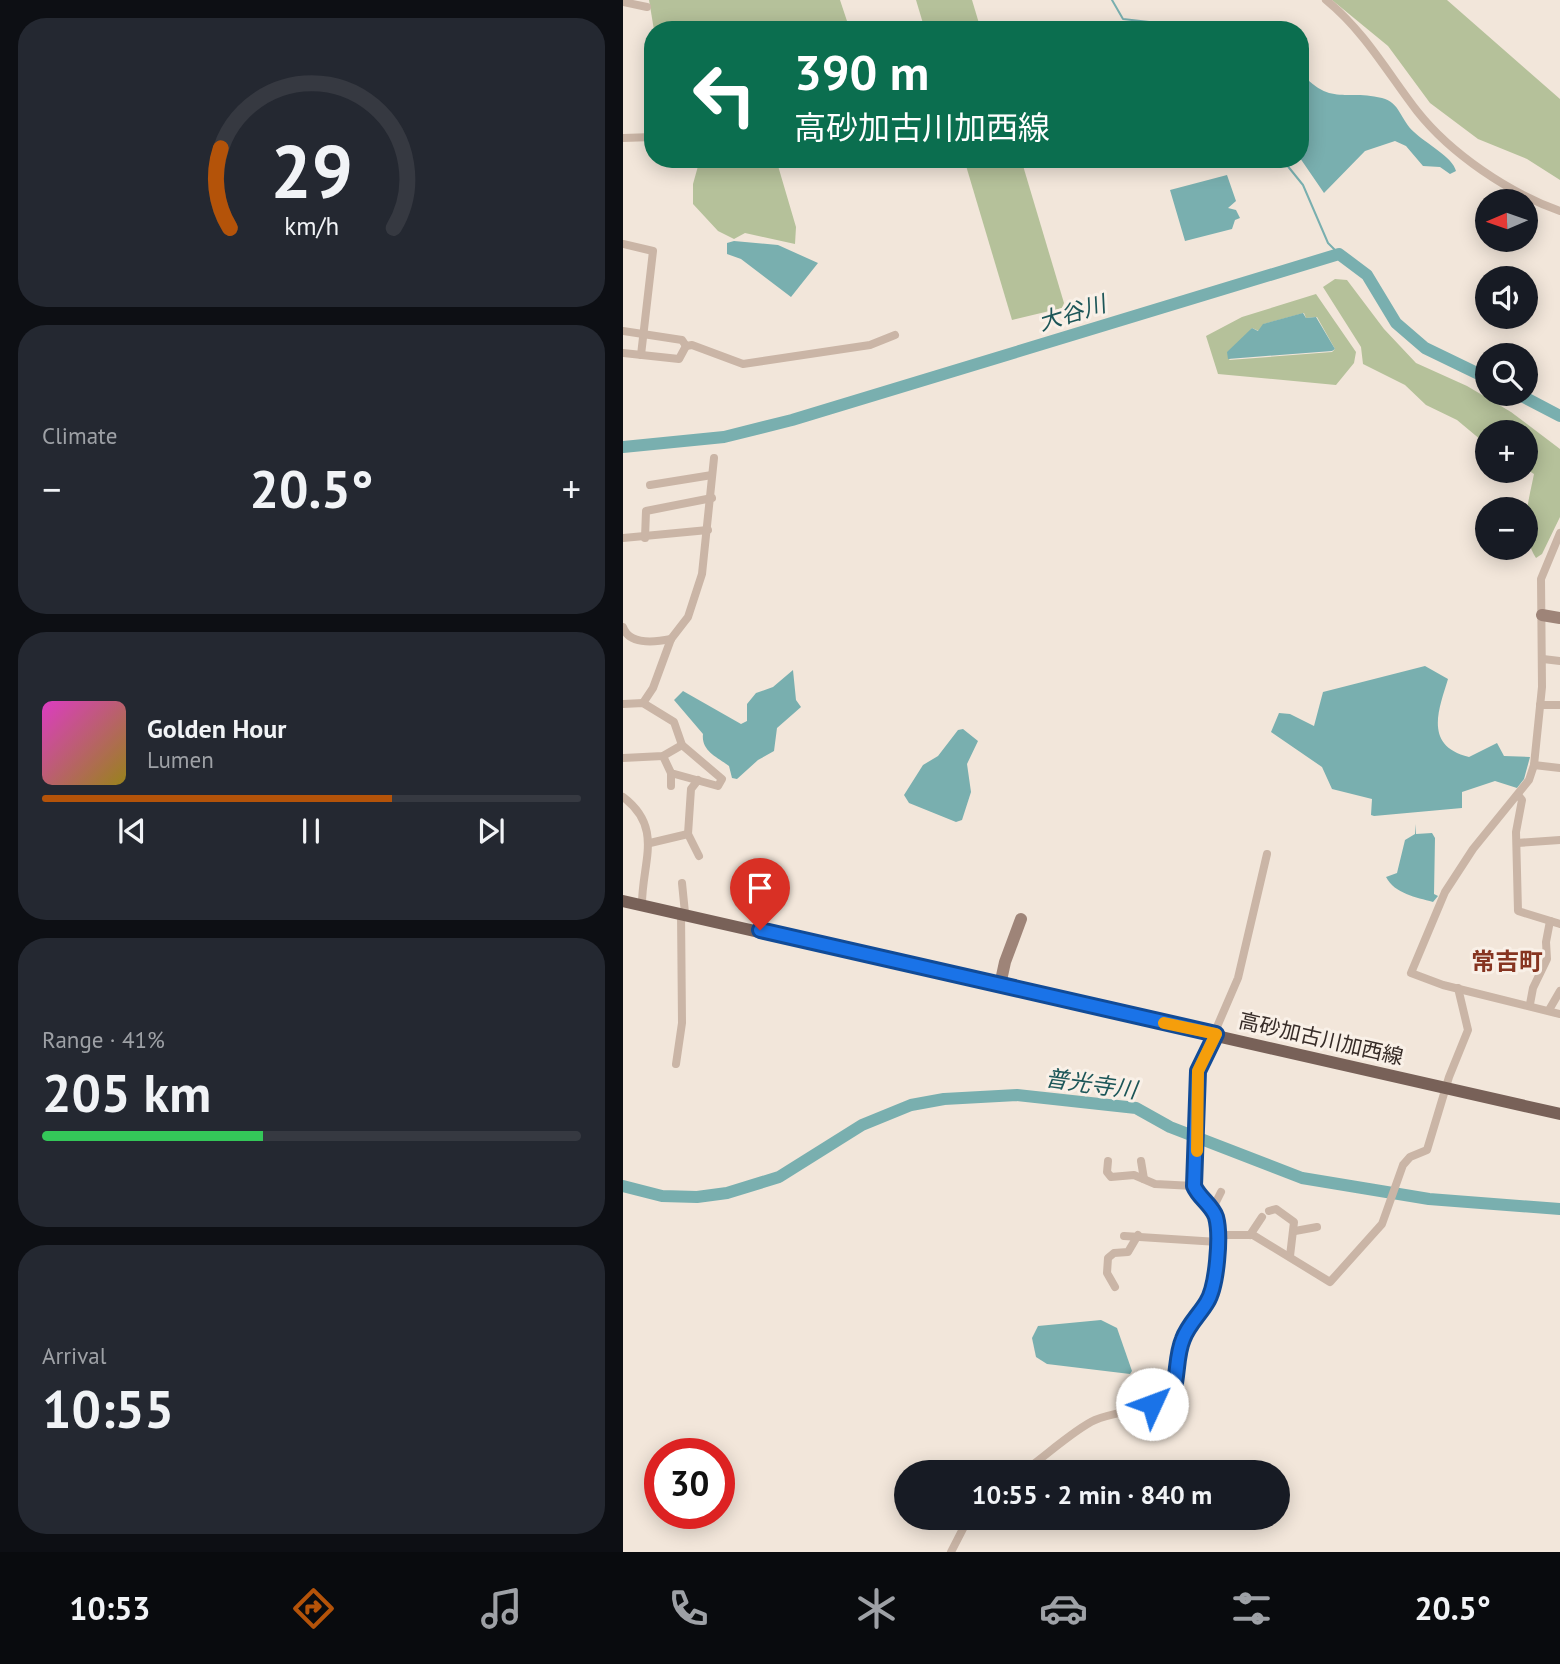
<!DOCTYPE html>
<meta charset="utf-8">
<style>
:root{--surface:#171b24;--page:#242831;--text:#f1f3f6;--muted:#9ea1a6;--line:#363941;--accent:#b45309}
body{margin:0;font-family:"PT Sans","Noto Sans JP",sans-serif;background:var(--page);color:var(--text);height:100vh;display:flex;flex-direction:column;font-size:26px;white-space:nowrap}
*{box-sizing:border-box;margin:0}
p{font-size:23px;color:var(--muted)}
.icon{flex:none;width:38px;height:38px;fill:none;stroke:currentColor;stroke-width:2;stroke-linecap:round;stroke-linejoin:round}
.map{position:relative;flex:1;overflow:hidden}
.drawer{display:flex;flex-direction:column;gap:18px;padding:18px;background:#0d0f14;width:623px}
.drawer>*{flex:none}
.banner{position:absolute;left:21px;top:21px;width:665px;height:147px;border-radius:28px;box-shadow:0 4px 18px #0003;background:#0b6e4f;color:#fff;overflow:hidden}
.needle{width:46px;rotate:268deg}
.fabs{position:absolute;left:852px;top:189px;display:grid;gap:14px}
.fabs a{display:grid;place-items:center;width:63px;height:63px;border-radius:50%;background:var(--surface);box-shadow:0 4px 18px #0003;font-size:35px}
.speed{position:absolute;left:21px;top:1438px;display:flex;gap:14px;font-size:35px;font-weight:700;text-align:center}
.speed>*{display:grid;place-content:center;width:91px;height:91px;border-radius:50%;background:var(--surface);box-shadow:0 4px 18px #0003;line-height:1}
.speed .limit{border:10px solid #d22;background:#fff;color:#111}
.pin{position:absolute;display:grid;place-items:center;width:60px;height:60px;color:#fff;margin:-72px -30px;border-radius:50% 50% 50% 0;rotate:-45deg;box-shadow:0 0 7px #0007}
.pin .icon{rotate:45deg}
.me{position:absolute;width:77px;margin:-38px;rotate:47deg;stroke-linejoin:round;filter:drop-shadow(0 0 5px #0008)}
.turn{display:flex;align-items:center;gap:24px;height:147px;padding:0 35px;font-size:32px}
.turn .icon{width:91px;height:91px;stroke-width:2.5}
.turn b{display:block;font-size:49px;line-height:60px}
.big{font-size:52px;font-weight:700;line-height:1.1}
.drawer .tile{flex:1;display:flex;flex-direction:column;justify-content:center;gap:10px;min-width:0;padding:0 24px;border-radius:28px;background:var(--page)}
.drawer .dial{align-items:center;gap:0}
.dial svg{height:182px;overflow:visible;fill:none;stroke:var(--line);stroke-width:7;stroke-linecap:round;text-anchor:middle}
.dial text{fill:var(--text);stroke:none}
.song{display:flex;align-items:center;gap:21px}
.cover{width:84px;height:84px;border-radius:10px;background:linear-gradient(135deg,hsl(310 70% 55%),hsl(50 70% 35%))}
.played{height:7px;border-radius:4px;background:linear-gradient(90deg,var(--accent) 65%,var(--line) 65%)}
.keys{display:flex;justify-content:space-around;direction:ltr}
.heat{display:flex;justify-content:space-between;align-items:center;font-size:38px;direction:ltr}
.charge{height:10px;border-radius:5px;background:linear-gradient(90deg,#34c759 41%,var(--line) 0)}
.trip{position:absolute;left:271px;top:1460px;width:396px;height:70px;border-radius:35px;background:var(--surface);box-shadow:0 4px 18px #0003;font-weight:700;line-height:70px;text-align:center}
.menu{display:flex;height:112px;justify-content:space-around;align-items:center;background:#090b0e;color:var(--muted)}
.menu .icon{width:49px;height:49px}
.menu .current{color:var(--accent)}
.menu b{font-size:32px;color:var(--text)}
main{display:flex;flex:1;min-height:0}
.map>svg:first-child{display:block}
.green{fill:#b5c19a;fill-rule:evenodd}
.water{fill:#79afaf}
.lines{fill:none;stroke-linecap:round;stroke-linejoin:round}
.stream{stroke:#79afaf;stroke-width:2}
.river{stroke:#79afaf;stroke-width:12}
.street{stroke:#cab5a6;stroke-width:8}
.secondary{stroke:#9e8478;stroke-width:12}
.primary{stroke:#786158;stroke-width:12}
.route-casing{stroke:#114b97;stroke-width:18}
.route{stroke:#1a73e8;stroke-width:12}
.slow{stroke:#f59e0b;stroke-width:12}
.labels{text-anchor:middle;stroke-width:6;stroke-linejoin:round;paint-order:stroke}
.street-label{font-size:21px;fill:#362b27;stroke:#f9f0e7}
.water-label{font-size:23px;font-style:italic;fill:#1c5658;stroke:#f9f0e7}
.quarter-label{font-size:24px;font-weight:bold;fill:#863420;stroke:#f9f0e7}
</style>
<main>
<section class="drawer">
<div class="tile dial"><svg viewBox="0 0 100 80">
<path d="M14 69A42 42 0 1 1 86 69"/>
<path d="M14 69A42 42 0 0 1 10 34" stroke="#b45309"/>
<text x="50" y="56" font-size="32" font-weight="700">29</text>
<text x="50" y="72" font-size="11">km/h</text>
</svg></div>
<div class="tile"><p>Climate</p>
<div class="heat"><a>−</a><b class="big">20.5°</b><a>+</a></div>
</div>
<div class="tile">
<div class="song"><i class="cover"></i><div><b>Golden Hour</b><p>Lumen</p></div></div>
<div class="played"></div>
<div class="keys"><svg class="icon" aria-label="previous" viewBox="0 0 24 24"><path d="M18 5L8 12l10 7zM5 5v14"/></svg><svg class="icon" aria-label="pause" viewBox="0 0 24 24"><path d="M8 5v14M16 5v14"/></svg><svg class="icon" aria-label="next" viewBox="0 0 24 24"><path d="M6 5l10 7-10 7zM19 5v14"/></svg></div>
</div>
<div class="tile"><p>Range · 41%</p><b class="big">205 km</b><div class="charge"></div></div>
<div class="tile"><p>Arrival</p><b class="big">10:55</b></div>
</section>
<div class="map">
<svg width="937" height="1552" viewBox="0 0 937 1552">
<rect width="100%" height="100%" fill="#f2e6da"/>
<g class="green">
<polygon points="26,0 217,0 227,30 31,30"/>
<polygon points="293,0 349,0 358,30 302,30"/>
<polygon points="709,0 824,0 937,99 937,180 904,159 855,139 807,103 765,46"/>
<polygon points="77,159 153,159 173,227 172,244 122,233 111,239 95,231 70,204 70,184"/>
<polygon points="341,159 398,159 441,303 439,308 389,320"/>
<path d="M712 279 724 280 761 329 793 363 844 386 888 412 937 449V517L919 554 913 558C896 531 905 504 911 474L903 469V432H864V445L834 420 803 405 782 385 740 364 738 347 700 287Z"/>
<path d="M693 294 733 352 731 363 713 385 595 374 583 336 619 317ZM681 313 683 318 694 317 712 349 709 352 606 360 629 328 636 331 641 324Z"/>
</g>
<g class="water">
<path d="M680 75C709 106 724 89 759 98 777 102 778 121 791 132 802 143 830 157 833 171L827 174 817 167 800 166 783 146 772 141 742 151 701 193 677 158V78Z"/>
<polygon points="604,175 613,201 605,208 613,210 617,218 612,220 609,229 562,241 547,190"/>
<polygon points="111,241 155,245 195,263 168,297 118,259 104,254 104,243"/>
<polygon points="680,313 683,318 693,317 712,349 709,351 605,359 604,352 629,328 635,331 640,324"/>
<path d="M802 666 825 679C816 709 800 746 846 757L874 743 881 756 907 757 901 779 894 788 872 781 839 792V808L751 816 748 815 749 799 709 789 699 767 648 732 656 713 667 714 691 726 700 692Z"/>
<path d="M170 670 173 700 178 707 154 728 151 751 135 760 114 779 109 778 106 766C94 757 78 751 80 734L51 700 60 691 118 724 124 721V704L133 693 150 687Z"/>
<polygon points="340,729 355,741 344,764 348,792 339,820 333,822 286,803 281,795 300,765 315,756 335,730"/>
<path d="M792 824 793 834 809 833 812 838 811 894 815 896 810 902C793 897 772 894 763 877L774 873 782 840 792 834Z"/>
<polygon points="478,1320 494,1328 509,1371 507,1374 424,1364 413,1357 409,1338 415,1326"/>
</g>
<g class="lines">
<g class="stream">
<polyline points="489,0 500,19 526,22 549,30"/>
<polyline points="659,159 680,185 705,243 716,254"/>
</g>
<g class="river">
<polyline points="895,394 937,416"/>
<polyline points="0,447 101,437 169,420 716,254 744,275 773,323 802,348 864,378"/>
<polyline points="0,1186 39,1196 74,1197 104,1193 156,1177 239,1125 288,1105 321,1099 394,1095 513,1108 547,1127 679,1178 806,1199 937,1209"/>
</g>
<g class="street">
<path d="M703 0C742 32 764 72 794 111 828 154 886 193 937 211"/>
<polyline points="0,2 24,7"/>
<polyline points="0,138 30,137"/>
<polyline points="0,244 30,251 18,355"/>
<polyline points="0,331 59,340 63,346 69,345 120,364 247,345 272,335"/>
<polyline points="0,353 56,359 63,346"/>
<polyline points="27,485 89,475"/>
<polyline points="937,533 918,579 919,687 911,765 906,780 850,849 822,892 788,973 820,985 937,1014"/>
<polyline points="0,538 85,530"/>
<polyline points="22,538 23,511 89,498"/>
<path d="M0 627C6 645 33 642 48 639"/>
<polyline points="920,659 937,661"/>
<polyline points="20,703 30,688 48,639 65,617 79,574 91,458"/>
<polyline points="0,704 20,703 51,722 59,745 99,779 95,786 48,773 40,756"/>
<polyline points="917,705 937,705"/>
<polyline points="0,758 40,756 59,745"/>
<polyline points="911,765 937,768"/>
<polyline points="75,780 68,789 65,834 76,856"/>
<polyline points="48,786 48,773"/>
<polyline points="895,795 899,800 893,832 895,911 937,924"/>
<path d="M0 797C41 828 19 862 19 904"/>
<polyline points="27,843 65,834"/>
<polyline points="894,843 937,840"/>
<polyline points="59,883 62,913"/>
<polyline points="907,1004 910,988 924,959 923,942 927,921"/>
<polyline points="926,1010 937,991"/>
<polyline points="53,1064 59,1023 58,912"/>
<polyline points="485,1161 484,1172 488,1177 511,1175 532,1184 571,1186"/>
<polyline points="518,1161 521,1179"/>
<polyline points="589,1210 598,1192"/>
<polyline points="646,1211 653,1209 671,1222 667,1256"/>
<polyline points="672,1231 694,1227"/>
<polyline points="596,1235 630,1235 707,1282 759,1224 780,1165 787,1157 804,1150 826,1077 845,1030 835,988"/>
<polyline points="627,1235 639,1217"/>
<polyline points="501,1236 595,1242"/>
<polyline points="492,1287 484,1273 485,1258 491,1253 505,1252 515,1235"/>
<path d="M400 1472C420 1458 453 1428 472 1420 495 1410 533 1411 550 1392L559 1338 586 1300 596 1235 592 1212 576 1197 571 1186 575 1071 615 978 644 854"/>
<polyline points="328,1552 346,1517"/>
</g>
<g class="secondary">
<polyline points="919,615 937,618"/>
<polyline points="377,985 382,962 398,919"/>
</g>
<polyline class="primary" points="0,901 937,1114"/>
</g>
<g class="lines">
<defs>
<path id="route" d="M137 930 593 1034 575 1071 571 1186C576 1198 589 1205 593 1217 598 1235 594 1286 584 1302 577 1314 565 1325 560 1339 553 1355 555 1375 550 1392L529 1404"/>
</defs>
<use href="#route" class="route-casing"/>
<use href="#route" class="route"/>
<polyline class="slow" points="541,1023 593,1034 575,1071 574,1151"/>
</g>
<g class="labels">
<g class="street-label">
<text transform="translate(698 1039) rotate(13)" y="7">高砂加古川加西線</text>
</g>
<g class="water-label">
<text transform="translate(449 313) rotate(-17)" y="8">大谷川</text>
<text transform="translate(468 1084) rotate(8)" y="8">普光寺川</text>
</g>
<g class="quarter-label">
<text x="884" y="970">常吉町</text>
</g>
</g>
</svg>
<div class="fabs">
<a><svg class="needle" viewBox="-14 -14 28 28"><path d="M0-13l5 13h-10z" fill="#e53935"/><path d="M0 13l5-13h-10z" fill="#9ea1a6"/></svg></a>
<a><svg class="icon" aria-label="sound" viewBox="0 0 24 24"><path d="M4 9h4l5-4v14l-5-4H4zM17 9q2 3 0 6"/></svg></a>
<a><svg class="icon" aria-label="search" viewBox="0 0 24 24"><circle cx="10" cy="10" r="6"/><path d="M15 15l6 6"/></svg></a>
<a>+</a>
<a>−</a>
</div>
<div class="speed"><div class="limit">30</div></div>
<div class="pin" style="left:137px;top:930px;background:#d93025"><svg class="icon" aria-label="arrive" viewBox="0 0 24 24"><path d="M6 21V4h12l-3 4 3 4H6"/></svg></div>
<svg class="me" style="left:529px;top:1404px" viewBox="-20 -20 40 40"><circle r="19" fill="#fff"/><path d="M0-13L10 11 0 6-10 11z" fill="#1a73e8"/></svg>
<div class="trip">10:55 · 2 min · 840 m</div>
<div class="banner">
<div class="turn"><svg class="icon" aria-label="left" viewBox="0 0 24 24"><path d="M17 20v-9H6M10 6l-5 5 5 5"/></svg><div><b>390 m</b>高砂加古川加西線</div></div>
</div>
</div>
</main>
<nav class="menu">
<b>10:53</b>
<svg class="icon current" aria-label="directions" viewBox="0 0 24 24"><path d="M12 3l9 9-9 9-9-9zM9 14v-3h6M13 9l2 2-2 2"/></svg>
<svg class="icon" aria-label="music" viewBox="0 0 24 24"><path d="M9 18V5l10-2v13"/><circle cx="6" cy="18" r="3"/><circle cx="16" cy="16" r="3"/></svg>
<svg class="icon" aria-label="phone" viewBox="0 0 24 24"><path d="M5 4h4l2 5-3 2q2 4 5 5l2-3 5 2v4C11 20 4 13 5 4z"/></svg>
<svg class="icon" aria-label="climate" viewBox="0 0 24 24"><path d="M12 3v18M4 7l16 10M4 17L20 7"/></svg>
<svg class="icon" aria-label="car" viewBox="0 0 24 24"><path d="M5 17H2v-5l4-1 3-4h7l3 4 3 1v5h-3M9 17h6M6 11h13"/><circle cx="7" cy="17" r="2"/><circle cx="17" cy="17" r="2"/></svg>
<svg class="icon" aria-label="filters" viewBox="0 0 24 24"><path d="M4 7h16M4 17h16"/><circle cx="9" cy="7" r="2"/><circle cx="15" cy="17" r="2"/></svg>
<b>20.5°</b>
</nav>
